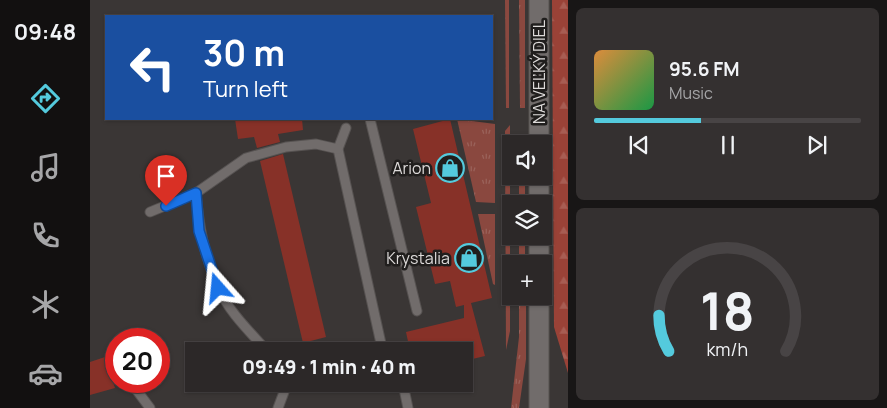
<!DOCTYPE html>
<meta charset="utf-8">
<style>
:root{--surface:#2c2828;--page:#343030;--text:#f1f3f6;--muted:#a6a6a8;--line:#484445;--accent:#54cadd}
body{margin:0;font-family:Manrope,sans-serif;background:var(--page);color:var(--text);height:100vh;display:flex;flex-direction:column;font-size:19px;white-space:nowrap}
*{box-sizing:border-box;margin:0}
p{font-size:16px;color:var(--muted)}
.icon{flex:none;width:28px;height:28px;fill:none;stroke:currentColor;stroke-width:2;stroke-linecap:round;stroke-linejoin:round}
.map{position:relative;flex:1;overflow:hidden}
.drawer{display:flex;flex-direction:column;gap:8px;padding:8px;background:#181616;width:319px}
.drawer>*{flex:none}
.guide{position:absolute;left:15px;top:15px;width:388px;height:105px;border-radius:0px;box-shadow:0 1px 4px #0004,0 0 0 1px var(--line);background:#1a4fa0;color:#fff;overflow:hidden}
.tools{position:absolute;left:412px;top:135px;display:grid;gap:10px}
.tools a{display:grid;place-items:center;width:50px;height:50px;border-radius:0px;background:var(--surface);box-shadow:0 1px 4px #0004,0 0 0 1px var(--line);font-size:25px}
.speed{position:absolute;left:15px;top:328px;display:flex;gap:10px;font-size:25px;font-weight:700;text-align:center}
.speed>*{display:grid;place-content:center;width:65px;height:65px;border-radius:50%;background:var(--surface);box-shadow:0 1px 4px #0004,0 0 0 1px var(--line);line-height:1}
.speed .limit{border:8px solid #d22;background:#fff;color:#111}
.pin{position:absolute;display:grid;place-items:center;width:42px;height:42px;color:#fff;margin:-51px -21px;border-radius:50% 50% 50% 0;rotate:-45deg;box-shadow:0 0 5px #0007}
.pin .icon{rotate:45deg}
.me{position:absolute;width:55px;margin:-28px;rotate:342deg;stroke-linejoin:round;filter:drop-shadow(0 0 4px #0008)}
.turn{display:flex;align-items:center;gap:18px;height:105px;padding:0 15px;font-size:22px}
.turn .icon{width:65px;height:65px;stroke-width:2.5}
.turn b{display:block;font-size:35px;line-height:42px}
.drawer .card{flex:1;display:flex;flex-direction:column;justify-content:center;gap:8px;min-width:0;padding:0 18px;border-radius:8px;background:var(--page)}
.drawer .dial{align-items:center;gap:0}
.dial svg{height:130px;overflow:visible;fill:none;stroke:var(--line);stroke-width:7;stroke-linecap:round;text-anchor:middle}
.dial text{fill:var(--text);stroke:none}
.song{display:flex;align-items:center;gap:15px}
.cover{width:60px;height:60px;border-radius:8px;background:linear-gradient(135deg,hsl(30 70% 55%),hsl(140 70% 35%))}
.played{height:5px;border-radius:2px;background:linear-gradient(90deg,var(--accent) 40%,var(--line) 40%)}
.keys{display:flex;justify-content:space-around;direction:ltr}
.trip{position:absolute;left:95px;top:342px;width:288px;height:50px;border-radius:0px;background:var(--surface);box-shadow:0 1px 4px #0004,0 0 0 1px var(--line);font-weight:800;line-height:50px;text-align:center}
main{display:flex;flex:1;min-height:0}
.dock{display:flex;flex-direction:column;width:90px;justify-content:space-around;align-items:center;background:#121010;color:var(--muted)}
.dock .icon{width:35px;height:35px}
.dock .current{color:var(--accent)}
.dock b{font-size:22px;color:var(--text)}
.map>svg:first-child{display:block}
.grass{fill:url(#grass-tufts)}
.forest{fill:url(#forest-firs)}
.building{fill:#873128}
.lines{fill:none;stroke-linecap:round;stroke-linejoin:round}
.lane-casing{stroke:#565251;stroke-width:11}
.street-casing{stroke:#565251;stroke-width:21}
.lane{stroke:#716c6b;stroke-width:9}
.street{stroke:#716c6b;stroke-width:19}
.route-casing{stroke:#114b97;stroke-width:12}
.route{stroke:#1a73e8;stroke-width:9}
.labels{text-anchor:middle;stroke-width:5;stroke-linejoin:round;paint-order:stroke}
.street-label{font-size:16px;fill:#dddad9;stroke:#201e1d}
.poi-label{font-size:16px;fill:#dddad9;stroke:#201e1d;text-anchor:end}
</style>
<main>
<nav class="dock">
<b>09:48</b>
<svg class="icon current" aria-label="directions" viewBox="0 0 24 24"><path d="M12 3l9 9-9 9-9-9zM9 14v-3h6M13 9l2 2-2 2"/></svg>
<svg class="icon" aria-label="music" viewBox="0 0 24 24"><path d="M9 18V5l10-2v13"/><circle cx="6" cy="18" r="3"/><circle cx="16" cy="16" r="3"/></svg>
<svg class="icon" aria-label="phone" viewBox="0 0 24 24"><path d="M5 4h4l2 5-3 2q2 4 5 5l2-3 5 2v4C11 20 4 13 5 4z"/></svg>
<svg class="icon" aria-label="climate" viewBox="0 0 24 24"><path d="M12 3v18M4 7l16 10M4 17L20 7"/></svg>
<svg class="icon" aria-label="car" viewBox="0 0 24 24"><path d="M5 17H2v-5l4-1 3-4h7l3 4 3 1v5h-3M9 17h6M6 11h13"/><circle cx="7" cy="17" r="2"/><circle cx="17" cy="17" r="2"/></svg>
</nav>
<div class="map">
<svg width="479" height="408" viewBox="0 0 479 408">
<defs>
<pattern id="grass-tufts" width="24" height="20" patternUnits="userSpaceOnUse" patternTransform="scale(1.25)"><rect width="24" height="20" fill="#8a483f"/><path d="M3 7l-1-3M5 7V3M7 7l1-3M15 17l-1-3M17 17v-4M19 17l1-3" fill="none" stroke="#9a625a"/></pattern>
<pattern id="forest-firs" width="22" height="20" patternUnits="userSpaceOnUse" patternTransform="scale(1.25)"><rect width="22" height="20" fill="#9a4237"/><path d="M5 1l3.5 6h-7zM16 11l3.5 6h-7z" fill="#a85d53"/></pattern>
</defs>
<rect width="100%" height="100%" fill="#3a3635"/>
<g class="grass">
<polygon points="415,0 419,0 419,108 416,108"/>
<polygon points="429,0 435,0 435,108 430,108"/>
<polygon points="367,119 405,124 405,203 386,202"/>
<polygon points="420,125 420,331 416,350 415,131"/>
<rect x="429" y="176" width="6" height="28"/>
<polygon points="388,214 405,214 405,285 403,284"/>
<rect x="429" y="236" width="6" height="28"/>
<polygon points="429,296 436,296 436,359 429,408 421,408 429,337"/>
</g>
<polygon class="forest" points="462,0 479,0 478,373 464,327"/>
<g class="building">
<polygon points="145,119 212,119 213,130 188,134 190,142 167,148 164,137 148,139"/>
<polygon points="360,119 402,298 381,303 395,356 374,361 374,351 320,351 316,332 374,318 374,305 366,307 360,281 345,284 326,207 341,203 323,129"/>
<polygon points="193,154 236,337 213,343 170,161"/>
<polygon points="15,357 25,388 0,395 0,362"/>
</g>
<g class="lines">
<defs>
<g id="lane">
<polyline points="280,119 327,311"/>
<polyline points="256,128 248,149 292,348 299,351"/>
<path d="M106 193C109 226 114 256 128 287 138 311 160 332 177 351"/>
<polyline points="60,212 106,193 156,158 196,147 226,144 248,149"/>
<polyline points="280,351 292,348"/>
<polyline points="43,381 45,388 60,408"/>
<polyline points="313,384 318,408"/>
<polyline points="188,408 197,384"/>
</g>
<g id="street">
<polyline points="449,0 449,144"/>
<polyline points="449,204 449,176"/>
<polyline points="449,264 449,236"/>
<polyline points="449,408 449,296"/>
</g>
</defs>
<use href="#lane" class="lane-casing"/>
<use href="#street" class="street-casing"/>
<use href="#lane" class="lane"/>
<use href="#street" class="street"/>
</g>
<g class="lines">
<defs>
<polyline id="route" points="76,206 106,193 109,231 128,288"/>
</defs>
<use href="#route" class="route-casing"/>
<use href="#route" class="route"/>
</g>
<defs>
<symbol id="shop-ring" viewBox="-11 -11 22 22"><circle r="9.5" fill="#201e1d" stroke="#54cadd" stroke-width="1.5"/><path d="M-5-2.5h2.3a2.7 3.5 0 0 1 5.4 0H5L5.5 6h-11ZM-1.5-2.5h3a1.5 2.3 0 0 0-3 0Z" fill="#54cadd"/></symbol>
</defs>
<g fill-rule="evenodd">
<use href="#shop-ring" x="344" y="152" width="32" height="32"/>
<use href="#shop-ring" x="363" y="242" width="32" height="32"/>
</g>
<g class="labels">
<g class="street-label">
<text transform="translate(449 72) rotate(-90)" y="6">NA VEĽKÝ DIEL</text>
</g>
<g class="poi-label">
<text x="341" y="174">Arion</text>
<text x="360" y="264">Krystalia</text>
</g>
</g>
</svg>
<div class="tools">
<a><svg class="icon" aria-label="sound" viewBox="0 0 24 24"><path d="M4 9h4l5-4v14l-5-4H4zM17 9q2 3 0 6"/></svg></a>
<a><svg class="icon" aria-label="layers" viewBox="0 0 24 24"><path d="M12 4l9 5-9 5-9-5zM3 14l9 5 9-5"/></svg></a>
<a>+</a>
</div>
<div class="speed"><div class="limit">20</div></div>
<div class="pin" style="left:76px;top:206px;background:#d93025"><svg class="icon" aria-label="arrive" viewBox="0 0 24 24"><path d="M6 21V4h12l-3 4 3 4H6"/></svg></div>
<svg class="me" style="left:128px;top:288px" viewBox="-20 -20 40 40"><path d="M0-17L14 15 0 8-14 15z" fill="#1a73e8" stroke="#fff" stroke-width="4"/></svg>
<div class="trip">09:49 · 1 min · 40 m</div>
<div class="guide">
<div class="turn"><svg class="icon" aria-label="left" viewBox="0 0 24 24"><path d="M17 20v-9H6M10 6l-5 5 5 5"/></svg><div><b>30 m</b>Turn left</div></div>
</div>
</div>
<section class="drawer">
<div class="card">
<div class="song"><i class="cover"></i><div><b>95.6 FM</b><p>Music</p></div></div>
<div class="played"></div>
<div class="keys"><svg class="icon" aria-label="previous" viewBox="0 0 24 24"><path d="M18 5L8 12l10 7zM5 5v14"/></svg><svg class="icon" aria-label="pause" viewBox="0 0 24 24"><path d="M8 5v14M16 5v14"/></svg><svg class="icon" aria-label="next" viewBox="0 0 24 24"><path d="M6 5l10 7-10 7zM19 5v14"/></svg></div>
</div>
<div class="card dial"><svg viewBox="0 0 100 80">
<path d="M14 69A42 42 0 1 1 86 69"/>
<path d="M14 69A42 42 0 0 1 8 47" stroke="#54cadd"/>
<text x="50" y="56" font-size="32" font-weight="700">18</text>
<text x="50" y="72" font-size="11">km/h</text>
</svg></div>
</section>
</main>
